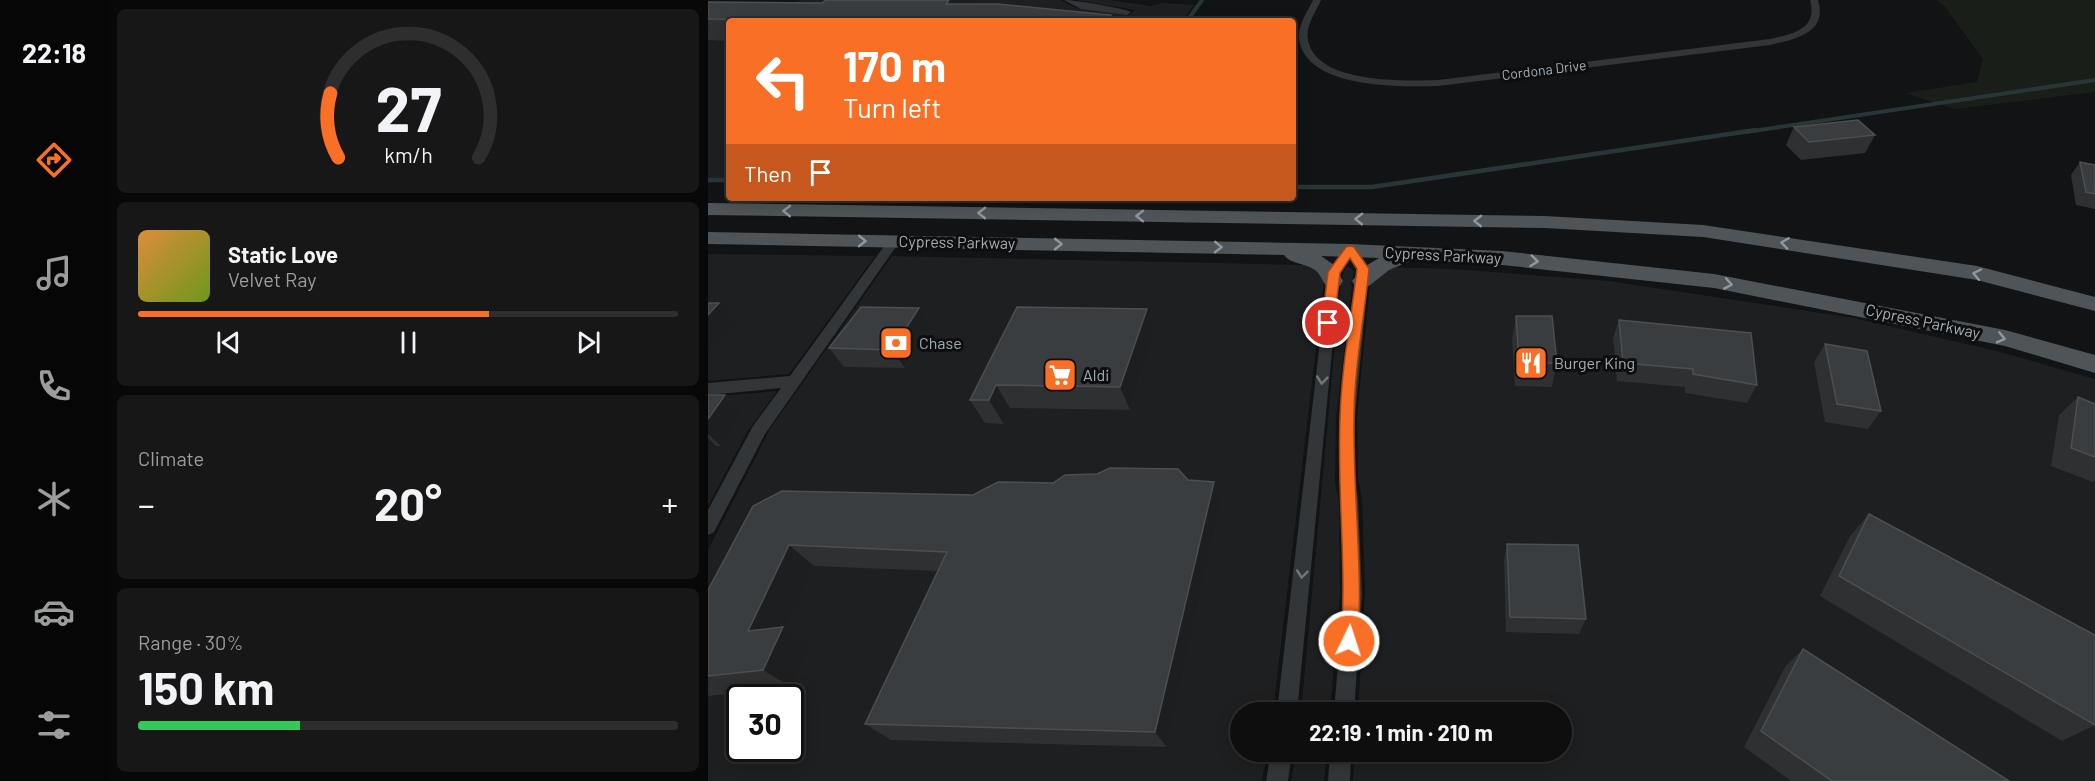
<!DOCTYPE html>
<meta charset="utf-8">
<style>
:root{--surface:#0e0e0f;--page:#171718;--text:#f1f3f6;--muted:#9b9c9e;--line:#2e2e2f;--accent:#f96f25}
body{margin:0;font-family:Barlow,sans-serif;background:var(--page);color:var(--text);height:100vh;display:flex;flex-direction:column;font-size:22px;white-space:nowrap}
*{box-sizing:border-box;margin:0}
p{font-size:20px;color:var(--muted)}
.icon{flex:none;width:33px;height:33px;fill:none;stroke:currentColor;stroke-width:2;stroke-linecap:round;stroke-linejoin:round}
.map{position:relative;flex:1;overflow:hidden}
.panel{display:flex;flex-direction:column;gap:9px;padding:9px;background:#080808;width:600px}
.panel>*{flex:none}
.banner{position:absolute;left:18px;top:18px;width:570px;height:183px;border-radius:6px;box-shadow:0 3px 15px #0003,0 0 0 2px var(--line);background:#f96f25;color:#fff;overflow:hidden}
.speed{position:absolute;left:18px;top:684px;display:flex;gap:12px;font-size:30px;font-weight:700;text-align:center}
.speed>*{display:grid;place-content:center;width:78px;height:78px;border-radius:50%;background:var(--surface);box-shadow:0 3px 15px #0003,0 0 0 2px var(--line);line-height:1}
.speed .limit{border:3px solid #111;border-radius:9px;background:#fff;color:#111}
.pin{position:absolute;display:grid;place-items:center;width:51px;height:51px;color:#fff;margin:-26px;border:3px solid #fff;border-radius:50%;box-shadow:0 2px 6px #0007}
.me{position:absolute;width:66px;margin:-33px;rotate:4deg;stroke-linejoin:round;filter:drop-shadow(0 0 4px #0008)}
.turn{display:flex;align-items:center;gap:21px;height:126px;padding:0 18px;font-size:27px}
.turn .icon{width:78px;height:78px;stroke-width:2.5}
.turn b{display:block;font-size:42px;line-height:51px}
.then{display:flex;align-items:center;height:57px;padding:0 18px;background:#0003;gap:12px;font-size:22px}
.big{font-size:45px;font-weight:700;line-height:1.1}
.panel .widget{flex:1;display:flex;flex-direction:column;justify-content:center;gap:9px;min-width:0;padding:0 21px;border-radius:9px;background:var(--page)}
.panel .dial{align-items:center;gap:0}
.dial svg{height:156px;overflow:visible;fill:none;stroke:var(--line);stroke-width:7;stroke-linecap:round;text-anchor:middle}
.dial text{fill:var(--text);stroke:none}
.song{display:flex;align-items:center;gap:18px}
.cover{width:72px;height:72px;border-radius:9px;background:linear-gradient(135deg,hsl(30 70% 55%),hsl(80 70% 35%))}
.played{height:6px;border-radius:3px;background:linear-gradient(90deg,var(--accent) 65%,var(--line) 65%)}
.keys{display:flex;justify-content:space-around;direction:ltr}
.heat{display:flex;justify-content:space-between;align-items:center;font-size:33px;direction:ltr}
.charge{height:9px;border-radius:4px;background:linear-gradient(90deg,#34c759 30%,var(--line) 0)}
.trip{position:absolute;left:522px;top:702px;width:342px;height:60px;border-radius:30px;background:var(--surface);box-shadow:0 3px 15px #0003,0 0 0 2px var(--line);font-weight:700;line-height:60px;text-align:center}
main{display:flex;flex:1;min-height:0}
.dock{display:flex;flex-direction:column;width:108px;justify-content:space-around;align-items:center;background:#060606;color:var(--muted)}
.dock .icon{width:42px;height:42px}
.dock .on{color:var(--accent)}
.dock b{font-size:27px;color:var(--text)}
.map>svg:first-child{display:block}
.built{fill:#1e1f21;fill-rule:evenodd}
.green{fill:#191f18}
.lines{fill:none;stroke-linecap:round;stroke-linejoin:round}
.stream-far1{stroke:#283638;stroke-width:4}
.stream{stroke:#283638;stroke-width:4.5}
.street{fill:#333639;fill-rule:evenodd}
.primary{fill:#4f5458;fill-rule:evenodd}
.wall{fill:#2e3032}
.shaded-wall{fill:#1d1e20}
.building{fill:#3a3d40;stroke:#4b4f52;stroke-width:1.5}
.oneway{stroke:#8e989e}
.oneway2{stroke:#71787d}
.route{fill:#f96f25;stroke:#a24818;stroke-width:1.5}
.labels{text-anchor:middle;stroke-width:6;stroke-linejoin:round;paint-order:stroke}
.far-street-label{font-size:14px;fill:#a3aeb5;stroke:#0d0e0f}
.street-label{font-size:16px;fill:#a3aeb5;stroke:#0d0e0f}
.poi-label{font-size:16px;fill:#a3aeb5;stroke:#0d0e0f;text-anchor:start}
</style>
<main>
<nav class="dock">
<b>22:18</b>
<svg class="icon on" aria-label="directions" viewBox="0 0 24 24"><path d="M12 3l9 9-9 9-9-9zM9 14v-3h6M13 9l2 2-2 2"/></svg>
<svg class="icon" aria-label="music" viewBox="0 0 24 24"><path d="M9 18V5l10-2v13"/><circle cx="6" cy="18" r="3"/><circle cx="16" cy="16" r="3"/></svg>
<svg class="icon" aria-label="phone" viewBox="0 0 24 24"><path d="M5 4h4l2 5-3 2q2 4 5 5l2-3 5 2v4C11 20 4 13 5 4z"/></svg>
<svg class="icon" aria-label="climate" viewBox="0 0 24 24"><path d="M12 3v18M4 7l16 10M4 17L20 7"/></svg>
<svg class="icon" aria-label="car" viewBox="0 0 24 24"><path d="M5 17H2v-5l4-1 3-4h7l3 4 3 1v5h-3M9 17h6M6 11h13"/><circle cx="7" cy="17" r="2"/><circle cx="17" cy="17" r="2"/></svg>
<svg class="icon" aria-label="filters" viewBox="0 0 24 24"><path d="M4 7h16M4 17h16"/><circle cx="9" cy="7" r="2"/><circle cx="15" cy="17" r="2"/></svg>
</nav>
<section class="panel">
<div class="widget dial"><svg viewBox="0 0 100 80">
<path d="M14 69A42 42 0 1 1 86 69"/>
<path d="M14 69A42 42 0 0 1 10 36" stroke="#f96f25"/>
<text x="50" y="56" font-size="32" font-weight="700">27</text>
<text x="50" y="72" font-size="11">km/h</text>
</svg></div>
<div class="widget">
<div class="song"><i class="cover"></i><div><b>Static Love</b><p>Velvet Ray</p></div></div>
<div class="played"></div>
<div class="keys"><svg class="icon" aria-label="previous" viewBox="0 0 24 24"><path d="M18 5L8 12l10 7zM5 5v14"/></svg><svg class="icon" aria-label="pause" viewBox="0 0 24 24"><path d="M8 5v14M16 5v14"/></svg><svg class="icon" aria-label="next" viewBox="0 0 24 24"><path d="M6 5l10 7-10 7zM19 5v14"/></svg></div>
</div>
<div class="widget"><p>Climate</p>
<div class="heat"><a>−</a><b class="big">20°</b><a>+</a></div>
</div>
<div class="widget"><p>Range · 30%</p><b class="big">150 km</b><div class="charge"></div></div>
</section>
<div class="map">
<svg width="1387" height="781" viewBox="0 0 1387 781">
<rect width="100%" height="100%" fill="#121314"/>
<g class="built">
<polygon points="94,0 352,0 368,8 421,15 427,10 369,0 401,0 443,6 455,3 486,5 474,21 21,21 21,182 0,182 0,5 76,5"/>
<polygon points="0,254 167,256 81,374 0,381"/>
<path d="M184 256 597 265 614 274 616 281 565 712H532V752H559L554 781H0V550L62 429ZM32 698H82V748H32Z"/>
<polygon points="639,266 646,271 645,279 642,284 644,285 628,418 627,483 631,501 632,595 622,712 593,712 631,300 635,273"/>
<polygon points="682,267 745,269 901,281 1146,318 1293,352 1387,379 1387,781 645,781 647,752 854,752 854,712 650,712 657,592 654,498 650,479 649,417 662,283"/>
<polygon points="69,391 39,432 0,506 0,397"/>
<polygon points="588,752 619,752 616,781 583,781"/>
</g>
<polygon class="green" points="1229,0 1387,0 1387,92 1247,109 1197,93 1269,82 1275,59 1237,7"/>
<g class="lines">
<g class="stream-far1">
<polyline points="479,21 494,0"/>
<polyline points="1038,132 1387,80"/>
</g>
<g class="stream">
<polyline points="0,180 21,180"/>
<polyline points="585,187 664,187 1048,130"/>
</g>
<g class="street">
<path d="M356 0C366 0 416 8 423 12L419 15 373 9Z"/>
<path d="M605 0H613C608 12 597 26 600 40 608 84 696 81 730 80L1062 39C1085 34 1110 29 1102 0H1110C1120 33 1087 39 1062 45L730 86C693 87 598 89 591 39 589 26 600 11 605 0Z"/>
<polygon points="186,237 192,241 57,434 6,532 0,535 0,510 45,426 73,388 0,395 0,383 82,376 182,238"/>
<polygon points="642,246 646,247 661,269 647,417 647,481 650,499 654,594 646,712 626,712 636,594 634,499 631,481 631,417 649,269 642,259 632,272 629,300 589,712 569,712 620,272 638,247"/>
<polygon points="563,752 584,752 580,781 558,781"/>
<polygon points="622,752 643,752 642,781 620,781"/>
</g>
<g class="primary">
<polygon points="0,203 837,216 995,225 1269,266 1387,297 1387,311 1269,280 995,237 837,228 0,215"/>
<path d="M0 232 642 244 794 251 1006 274 1297 330 1387 355V373L1297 346 1006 288 794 265 705 260 681 270 661 286H647L644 281 656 267 671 258 613 256 626 265 635 281 632 286H618C614 280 612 274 607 270 597 263 582 264 576 255L0 244Z"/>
</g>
</g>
<g class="wall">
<polygon points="118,0 270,0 266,4 403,15 405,21 21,21 21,41 0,40 0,2 114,3"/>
<polygon points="1086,127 1167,135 1157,153 1093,160 1078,145"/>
<polygon points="1372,162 1387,165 1387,209 1368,205 1363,175"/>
<polygon points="309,307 447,332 422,410 302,408 296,424 277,423 262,400"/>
<polygon points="211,308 223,327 197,368 136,367 121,348"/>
<polygon points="808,316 849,363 844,387 807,386 804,339"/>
<polygon points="911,320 1049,385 1039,403 977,393 977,387 909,381 905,338"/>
<polygon points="1117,344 1173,411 1160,429 1117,422 1106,362"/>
<polygon points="0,395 17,395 35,413 13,446 8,446 0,458"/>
<polygon points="1370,397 1387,404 1387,480 1385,482 1343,466 1351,415"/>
<polygon points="480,480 506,482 513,504 459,747 183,740 157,724 229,571 106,566 78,630 103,646 85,688 0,696 0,590 45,506 265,495 345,483"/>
<polygon points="1161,514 1387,725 1354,741 1112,596 1142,536"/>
<polygon points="799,544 878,619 871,634 798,632 796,560"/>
<polygon points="1095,649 1301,781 1083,781 1036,747 1077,667"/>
</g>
<g class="shaded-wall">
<polygon points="241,0 270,0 250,21 238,4"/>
<polygon points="403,15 405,21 397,21"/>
<polygon points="11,303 28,322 0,352 0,315"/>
<polygon points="211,308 223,327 197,368 184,350"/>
<polygon points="439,309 447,332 422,410 412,387"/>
<polygon points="288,385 302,408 296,424 281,400"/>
<polygon points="17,395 35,413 13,446 0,434 0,419"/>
<polygon points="0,438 8,446 0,458"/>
<polygon points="506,482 513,504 459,747 447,732"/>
<polygon points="81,545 106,566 78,630 103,646 85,688 55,670 40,631"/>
</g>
<g class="building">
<polygon points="118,0 241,0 238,4 290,4 403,15 397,21 137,21 0,19 0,2 114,3"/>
<polygon points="1150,120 1167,135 1101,142 1086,127"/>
<polygon points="1372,162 1387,165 1387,194 1378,192"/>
<polygon points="0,303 11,303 0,315"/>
<polygon points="153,307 211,308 184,350 121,348"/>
<polygon points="309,307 439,309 412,387 288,385 281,400 262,400"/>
<polygon points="808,316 844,316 849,363 811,363"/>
<polygon points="911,320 1043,333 1049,385 985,374 985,369 915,363"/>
<polygon points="1117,344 1159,351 1173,411 1129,404"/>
<polygon points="0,395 17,395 0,419"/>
<polygon points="1370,397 1387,404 1387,457 1363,448"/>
<polygon points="402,468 470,469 480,480 506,482 447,732 157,724 239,552 81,545 40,631 75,627 55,670 0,676 0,590 45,506 74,491 265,495 290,482 345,483 357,475 389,474"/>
<polygon points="1161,514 1387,635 1387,725 1131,576"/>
<polygon points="799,544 870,545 878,619 802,617"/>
<polygon points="1095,649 1301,781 1124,781 1053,731"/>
</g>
<defs><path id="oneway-chevron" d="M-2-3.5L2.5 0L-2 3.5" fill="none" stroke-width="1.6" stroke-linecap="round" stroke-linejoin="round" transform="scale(1.5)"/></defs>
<g class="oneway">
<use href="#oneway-chevron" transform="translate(79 211) rotate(-179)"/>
<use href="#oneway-chevron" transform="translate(274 213) rotate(-179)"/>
<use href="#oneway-chevron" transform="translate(432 216) rotate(-179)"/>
<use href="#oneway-chevron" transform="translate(651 219) rotate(-179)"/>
<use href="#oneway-chevron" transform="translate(770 221) rotate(-179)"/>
<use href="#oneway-chevron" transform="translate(154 241) rotate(1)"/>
<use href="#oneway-chevron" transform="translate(1077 243) rotate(-172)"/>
<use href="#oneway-chevron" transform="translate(350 244) rotate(1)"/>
<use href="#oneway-chevron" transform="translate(510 247) rotate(1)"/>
<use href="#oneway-chevron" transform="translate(826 261) rotate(6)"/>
<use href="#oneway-chevron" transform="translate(1269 274) rotate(-168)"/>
<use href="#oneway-chevron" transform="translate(1020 284) rotate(10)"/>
<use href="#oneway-chevron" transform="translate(1293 338) rotate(13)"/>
</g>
<g class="oneway2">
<use href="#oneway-chevron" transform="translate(614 380) rotate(96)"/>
<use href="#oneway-chevron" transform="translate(594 574) rotate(96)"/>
</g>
<path class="route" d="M642 246 646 247 661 269C656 319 646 370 646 420 645 494 655 567 650 641L648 647 641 650 635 647 633 641C639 567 629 494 632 420 633 370 643 319 649 269L642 258 632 273 626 323 620 327 614 323 620 272 638 247Z"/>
<defs>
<symbol id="bank-square" viewBox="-11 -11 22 22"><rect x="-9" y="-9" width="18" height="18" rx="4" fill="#f96f25" stroke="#0d0e0f"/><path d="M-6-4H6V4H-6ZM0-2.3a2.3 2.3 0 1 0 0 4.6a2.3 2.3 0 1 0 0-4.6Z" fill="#fff"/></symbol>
<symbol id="restaurant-square" viewBox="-11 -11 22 22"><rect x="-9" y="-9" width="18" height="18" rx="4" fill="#f96f25" stroke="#0d0e0f"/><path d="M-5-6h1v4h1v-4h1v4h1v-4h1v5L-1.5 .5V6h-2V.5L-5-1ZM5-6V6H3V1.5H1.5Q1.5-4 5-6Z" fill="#fff"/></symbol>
<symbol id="supermarket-square" viewBox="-11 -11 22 22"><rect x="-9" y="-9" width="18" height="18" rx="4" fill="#f96f25" stroke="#0d0e0f"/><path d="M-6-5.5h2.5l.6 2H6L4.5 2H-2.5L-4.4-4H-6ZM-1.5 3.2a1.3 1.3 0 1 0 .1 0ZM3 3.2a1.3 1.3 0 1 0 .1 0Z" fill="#fff"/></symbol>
</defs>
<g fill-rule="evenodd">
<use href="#bank-square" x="169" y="324" width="38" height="38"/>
<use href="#restaurant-square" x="804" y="344" width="38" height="38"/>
<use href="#supermarket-square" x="333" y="356" width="38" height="38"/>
</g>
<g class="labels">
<g class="far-street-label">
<text transform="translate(836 70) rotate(-7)" y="5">Cordona Drive</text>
</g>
<g class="street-label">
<text transform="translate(249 242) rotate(1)" y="6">Cypress Parkway</text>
<text transform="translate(735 255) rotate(3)" y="6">Cypress Parkway</text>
<text transform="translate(1215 321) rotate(12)" y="6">Cypress Parkway</text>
</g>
<g class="poi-label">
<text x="211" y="349">Chase</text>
<text x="846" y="369">Burger King</text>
<text x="375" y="381">Aldi</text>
</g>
</g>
</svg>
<div class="speed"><div class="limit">30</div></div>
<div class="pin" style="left:620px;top:323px;background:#d93025"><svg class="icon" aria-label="arrive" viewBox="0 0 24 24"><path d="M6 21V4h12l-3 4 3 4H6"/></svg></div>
<svg class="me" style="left:641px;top:641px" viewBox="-20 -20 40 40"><circle r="17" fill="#f96f25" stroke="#fff" stroke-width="3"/><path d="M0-11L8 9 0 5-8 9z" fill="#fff"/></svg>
<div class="trip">22:19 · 1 min · 210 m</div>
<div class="banner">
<div class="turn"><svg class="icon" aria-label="left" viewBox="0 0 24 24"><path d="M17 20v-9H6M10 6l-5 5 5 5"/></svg><div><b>170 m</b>Turn left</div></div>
<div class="then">Then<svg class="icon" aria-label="arrive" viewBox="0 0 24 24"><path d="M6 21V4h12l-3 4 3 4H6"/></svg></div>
</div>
</div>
</main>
